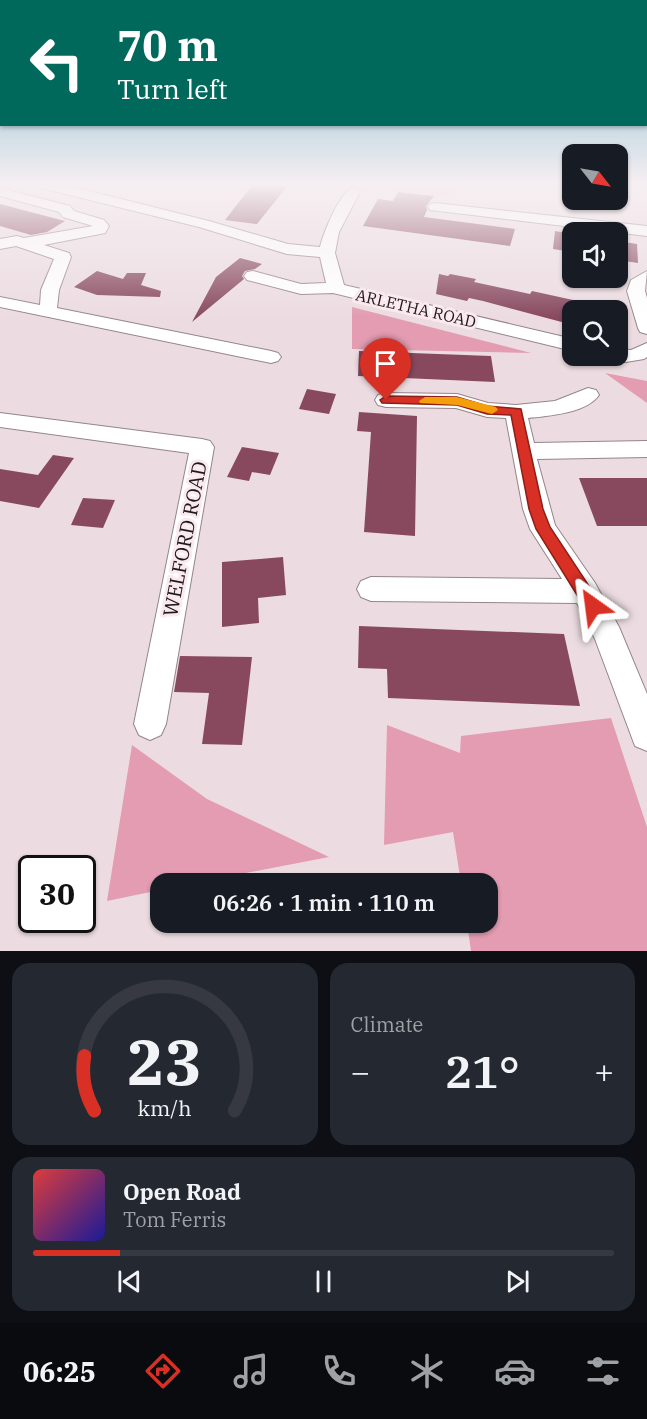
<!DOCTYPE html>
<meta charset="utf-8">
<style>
:root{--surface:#171b24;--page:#242831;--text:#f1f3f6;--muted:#9ea1a6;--line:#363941;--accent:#d93025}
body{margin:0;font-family:"IBM Plex Serif",serif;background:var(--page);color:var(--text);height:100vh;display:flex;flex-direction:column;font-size:22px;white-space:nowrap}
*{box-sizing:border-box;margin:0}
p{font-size:20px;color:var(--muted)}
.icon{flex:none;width:33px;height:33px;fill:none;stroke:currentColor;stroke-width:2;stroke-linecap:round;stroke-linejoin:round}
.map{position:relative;height:951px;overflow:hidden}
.drawer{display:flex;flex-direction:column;gap:12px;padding:12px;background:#0d0f14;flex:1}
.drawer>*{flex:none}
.guide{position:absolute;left:0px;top:0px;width:648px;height:126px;box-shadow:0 2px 4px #0004;background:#00695c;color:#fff;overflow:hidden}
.needle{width:39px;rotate:121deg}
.tools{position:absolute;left:562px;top:144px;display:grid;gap:12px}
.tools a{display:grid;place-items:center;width:66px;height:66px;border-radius:12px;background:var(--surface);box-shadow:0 2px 4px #0004;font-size:30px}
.speed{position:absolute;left:18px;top:855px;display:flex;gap:12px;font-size:30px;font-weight:700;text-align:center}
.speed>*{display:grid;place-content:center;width:78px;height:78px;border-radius:50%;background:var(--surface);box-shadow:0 2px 4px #0004;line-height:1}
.speed .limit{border:3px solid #111;border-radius:9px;background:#fff;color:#111}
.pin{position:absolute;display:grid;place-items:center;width:51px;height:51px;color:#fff;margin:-62px -26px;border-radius:50% 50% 50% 0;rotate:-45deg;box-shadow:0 0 6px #0007}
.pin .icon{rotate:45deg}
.me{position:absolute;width:66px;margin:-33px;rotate:329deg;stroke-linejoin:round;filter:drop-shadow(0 0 4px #0008)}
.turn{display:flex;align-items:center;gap:21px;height:126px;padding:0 18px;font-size:27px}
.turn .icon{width:78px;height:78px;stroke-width:2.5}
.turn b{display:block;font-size:42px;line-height:51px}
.big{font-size:45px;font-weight:600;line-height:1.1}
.drawer .tile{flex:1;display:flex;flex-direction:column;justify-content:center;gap:9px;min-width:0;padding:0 21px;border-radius:18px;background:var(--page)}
.drawer .dial{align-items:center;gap:0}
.dial svg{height:156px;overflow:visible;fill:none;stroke:var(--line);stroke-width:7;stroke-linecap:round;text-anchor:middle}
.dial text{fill:var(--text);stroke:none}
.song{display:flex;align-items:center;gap:18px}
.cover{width:72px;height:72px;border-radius:9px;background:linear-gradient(135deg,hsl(0 70% 55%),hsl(240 70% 35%))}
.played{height:6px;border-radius:3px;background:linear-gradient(90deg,var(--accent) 15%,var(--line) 15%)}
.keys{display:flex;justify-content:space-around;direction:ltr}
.heat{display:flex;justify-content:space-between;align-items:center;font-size:33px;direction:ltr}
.drawer .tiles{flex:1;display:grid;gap:12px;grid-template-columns:1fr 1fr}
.tile:last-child{grid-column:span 2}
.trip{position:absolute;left:150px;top:873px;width:348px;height:60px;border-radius:18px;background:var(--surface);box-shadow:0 2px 4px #0004;font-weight:600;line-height:60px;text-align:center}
.dock{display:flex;height:96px;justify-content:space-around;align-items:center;background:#090b0e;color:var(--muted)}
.dock .icon{width:42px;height:42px}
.dock .on{color:var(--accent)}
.dock b{font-size:27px;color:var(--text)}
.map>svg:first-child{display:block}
.green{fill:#fac2d2}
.forest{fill:#e39cb2}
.building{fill:#88495f}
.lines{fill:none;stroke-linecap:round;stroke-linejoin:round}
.minor-casing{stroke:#948589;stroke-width:2}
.minor{fill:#fff;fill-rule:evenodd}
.route{fill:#d93025;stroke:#8d1f18;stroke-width:1.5}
.slow{fill:#f59e0b}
.labels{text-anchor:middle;stroke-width:6;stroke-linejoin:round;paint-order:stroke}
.far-street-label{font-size:16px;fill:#1e191a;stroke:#fae9ee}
.street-label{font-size:20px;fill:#1e191a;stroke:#fae9ee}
</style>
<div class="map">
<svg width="647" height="951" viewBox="0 0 647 951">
<rect width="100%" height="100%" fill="#ecdce1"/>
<polygon class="green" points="342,184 458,184 453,197"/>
<g class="forest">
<polygon points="352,307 531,353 352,349"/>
<polygon points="605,373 647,381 647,403"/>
<polygon points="611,718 647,827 647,951 471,951 467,923 488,922 488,884 461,883 453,832 384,845 387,725 460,753 461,736"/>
<polygon points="132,745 207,799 329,857 194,883 160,884 160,890 107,901"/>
</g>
<g class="building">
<polygon points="253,184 289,184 257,224 225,220"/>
<polygon points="398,192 434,196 426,206 427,210 424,217 515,229 510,246 363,226 378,199 393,201"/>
<polygon points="0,204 65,221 47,232 31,235 0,226"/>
<polygon points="555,231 573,234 573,252 553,249"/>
<polygon points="618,241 637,244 638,263 618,260"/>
<polygon points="240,258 262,264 255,269 245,271 242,276 244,279 192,322 216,277"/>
<polygon points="97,271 123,279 127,273 146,273 141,285 161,291 160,297 97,295 74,287"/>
<polygon points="439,274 448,276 450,274 476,279 474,282 530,294 532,291 573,300 573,325 483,301 469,298 467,301 436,294"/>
<polygon points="359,351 491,356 495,382 358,376"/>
<polygon points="307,389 336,394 329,414 299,409"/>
<polygon points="359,412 417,416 415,536 364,532 371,432 357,431"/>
<polygon points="242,447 279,453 270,475 252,472 249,481 227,477"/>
<polygon points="53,455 74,458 39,508 0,501 0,469 38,475"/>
<polygon points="579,478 647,478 647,526 597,526"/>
<polygon points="83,498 115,500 103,528 71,525"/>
<polygon points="283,557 286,595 258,598 259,623 222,627 222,562"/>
<polygon points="359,626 564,634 580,706 388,698 387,669 358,668"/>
<polygon points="180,656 252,657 242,745 202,744 209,693 174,692"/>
</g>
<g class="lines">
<defs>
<g id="minor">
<path d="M35 184H61L209 221 288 244 320 247C323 234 340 191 353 188L358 189 360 192 339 232 335 253 344 285 573 339V351L333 293 301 294 247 280 244 276 247 272 253 271 301 284 326 283 320 257 287 254 199 227 37 187Z"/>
<polygon points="0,188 70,206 74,211 104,220 109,226 105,233 44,245 69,253 71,257 59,290 57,308 271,351 278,353 281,357 278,361 271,363 0,307 0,297 40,305 41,290 54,259 16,246 0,249 0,239 17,236 24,238 93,226 63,217 59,212 0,196"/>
<polygon points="435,203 647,226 647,236 430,210 428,207 430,204"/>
<polygon points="647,271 645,291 647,298 647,334 640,332 638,328 627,291 631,280"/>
<polygon points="647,343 647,357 644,359 626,362 611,359 608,356 618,356 618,349 631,350"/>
<path d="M588 388 596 390 599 395C587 413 548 416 528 418L534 443 647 441V457L537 459 555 525 595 583 619 627 647 694V751L635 746 595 639 577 603 371 601 361 597 357 589 361 581 371 577 562 579 530 529 523 509 506 418 487 417 456 408 386 407 378 405 375 400 378 395 386 393 457 394 488 403 516 405 555 401Z"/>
<polygon points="0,413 202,439 210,441 214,447 166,724 161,735 150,740 139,735 134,724 189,453 0,427"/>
</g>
</defs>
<use href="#minor" class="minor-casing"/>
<use href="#minor" class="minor"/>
</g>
<linearGradient id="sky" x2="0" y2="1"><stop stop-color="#6eb1c7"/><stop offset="0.58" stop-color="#f6eff2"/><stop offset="1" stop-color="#f6eff2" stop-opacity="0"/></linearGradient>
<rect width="647" height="318" fill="url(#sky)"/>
<polygon class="route" points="386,396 457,397 487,406 521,409 543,509 550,527 599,601 601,606 599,611 593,613 587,611 536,529 529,509 511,415 487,414 457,405 382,403 380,400"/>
<polygon class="slow" points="425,397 457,397 496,407 498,410 492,414 457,405 420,403 419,401"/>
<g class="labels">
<g class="far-street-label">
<text transform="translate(416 308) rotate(13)" y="6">ARLETHA ROAD</text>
</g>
<g class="street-label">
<text transform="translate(185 539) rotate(-79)" y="7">WELFORD ROAD</text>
</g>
</g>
</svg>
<div class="tools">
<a><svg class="needle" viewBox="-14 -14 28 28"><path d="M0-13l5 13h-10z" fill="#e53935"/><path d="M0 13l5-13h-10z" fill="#9ea1a6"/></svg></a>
<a><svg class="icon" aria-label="sound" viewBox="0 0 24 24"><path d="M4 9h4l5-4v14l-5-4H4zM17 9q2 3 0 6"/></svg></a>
<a><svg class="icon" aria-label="search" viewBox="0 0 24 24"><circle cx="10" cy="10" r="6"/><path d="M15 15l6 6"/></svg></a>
</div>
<div class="speed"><div class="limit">30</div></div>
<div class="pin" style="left:386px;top:400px;background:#d93025"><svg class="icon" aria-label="arrive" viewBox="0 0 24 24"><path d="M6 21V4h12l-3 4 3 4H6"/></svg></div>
<svg class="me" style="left:593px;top:606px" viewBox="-20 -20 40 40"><path d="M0-17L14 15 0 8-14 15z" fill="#d93025" stroke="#fff" stroke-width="4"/></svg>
<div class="trip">06:26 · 1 min · 110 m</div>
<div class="guide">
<div class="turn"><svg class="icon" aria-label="left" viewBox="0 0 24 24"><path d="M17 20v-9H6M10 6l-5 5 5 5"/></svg><div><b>70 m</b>Turn left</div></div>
</div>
</div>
<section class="drawer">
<div class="tiles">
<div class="tile dial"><svg viewBox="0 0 100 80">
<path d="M14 69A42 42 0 1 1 86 69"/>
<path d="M14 69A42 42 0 0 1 9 41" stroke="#d93025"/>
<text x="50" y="56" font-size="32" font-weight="700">23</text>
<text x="50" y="72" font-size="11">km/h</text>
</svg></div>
<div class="tile"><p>Climate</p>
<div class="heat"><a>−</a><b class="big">21°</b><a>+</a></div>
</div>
<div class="tile">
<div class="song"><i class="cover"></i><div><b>Open Road</b><p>Tom Ferris</p></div></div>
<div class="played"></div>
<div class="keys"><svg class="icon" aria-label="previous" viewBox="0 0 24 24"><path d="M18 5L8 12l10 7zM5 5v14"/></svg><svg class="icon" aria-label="pause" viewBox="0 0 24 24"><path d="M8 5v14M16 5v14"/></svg><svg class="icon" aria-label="next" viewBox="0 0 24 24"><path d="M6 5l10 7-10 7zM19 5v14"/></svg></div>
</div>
</div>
</section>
<nav class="dock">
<b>06:25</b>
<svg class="icon on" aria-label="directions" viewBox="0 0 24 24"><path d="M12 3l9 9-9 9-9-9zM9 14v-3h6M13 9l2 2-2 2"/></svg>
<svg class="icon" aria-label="music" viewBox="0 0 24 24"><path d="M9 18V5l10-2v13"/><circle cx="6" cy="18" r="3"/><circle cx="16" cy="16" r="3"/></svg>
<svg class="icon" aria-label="phone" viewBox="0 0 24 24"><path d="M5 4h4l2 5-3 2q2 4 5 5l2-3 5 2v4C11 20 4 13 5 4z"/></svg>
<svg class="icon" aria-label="climate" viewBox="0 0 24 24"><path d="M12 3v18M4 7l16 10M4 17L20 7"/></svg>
<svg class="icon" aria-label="car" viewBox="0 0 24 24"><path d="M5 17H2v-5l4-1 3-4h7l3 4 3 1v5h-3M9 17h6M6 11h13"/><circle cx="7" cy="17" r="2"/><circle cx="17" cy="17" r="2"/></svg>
<svg class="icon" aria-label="filters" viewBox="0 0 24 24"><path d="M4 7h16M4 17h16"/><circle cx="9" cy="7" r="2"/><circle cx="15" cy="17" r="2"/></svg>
</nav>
